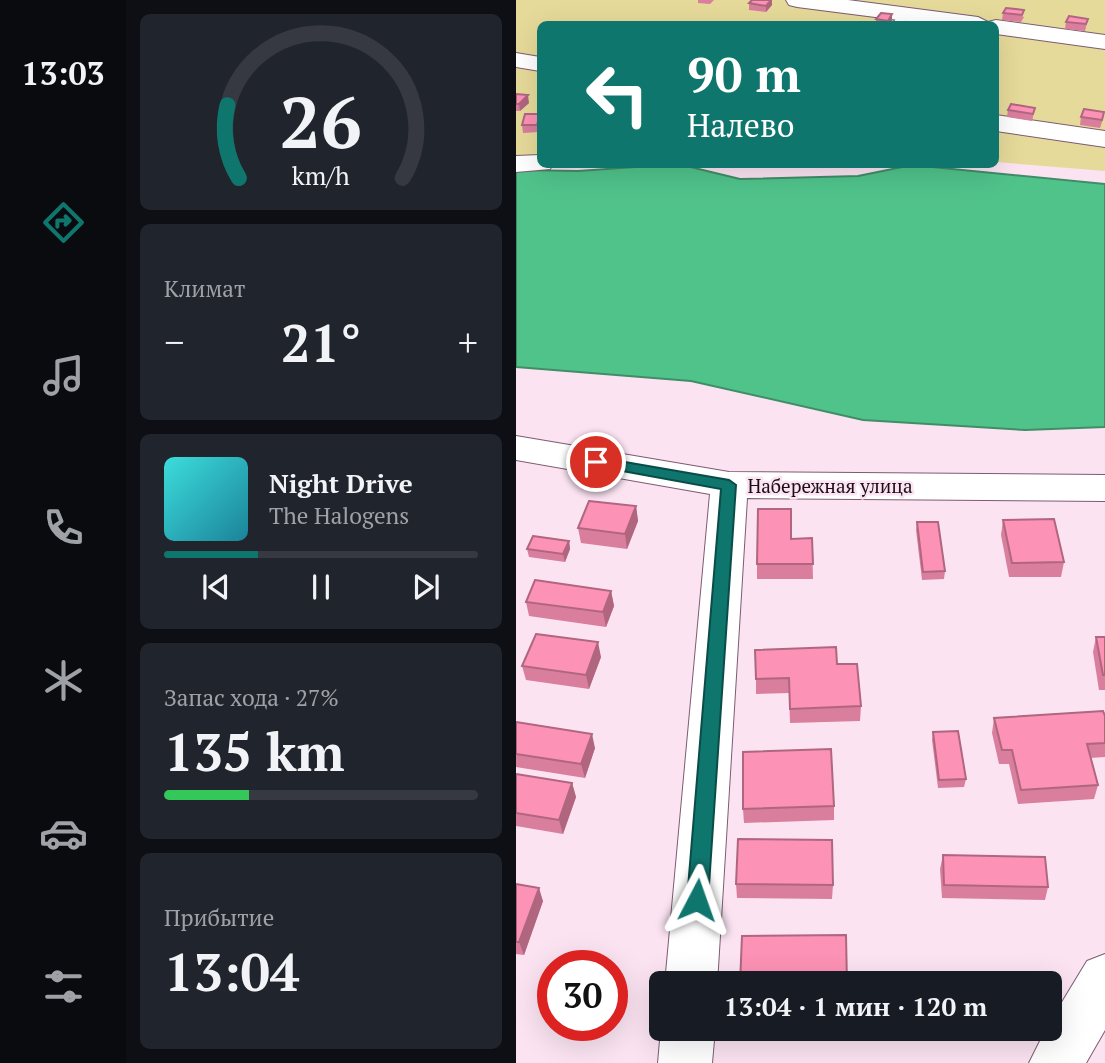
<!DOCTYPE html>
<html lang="ru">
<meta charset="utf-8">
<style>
:root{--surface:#171b24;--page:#20242c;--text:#f1f3f6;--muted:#9ea1a6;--line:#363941;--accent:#0f766e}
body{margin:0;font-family:"PT Serif",serif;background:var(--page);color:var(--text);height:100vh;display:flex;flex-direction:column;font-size:26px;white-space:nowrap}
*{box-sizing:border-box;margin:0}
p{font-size:23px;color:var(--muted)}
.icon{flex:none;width:38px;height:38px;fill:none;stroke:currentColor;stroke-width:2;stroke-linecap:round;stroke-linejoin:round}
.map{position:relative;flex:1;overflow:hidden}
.drawer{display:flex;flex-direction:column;gap:14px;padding:14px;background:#0d0f14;width:390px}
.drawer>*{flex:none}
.top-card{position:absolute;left:21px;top:21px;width:462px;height:147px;border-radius:10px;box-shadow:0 7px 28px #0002;background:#0f766e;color:#fff;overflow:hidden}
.speed{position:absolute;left:21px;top:950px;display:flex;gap:14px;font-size:35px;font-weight:700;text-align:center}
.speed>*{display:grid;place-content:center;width:91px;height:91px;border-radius:50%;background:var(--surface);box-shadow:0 7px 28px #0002;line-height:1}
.speed .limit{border:10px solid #d22;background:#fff;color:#111}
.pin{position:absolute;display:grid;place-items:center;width:60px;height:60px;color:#fff;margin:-30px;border:4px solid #fff;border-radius:50%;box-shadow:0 2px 7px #0007}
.me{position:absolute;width:77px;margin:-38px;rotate:4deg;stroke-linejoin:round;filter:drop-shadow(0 0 5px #0008)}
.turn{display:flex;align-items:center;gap:24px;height:147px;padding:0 35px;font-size:32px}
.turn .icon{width:91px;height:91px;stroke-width:2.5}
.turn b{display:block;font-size:49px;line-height:60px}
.big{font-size:52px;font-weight:800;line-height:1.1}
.drawer .card{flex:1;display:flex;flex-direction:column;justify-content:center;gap:10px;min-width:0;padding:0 24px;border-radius:10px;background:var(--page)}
.drawer .dial{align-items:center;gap:0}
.dial svg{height:182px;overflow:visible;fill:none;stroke:var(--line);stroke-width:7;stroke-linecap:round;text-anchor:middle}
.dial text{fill:var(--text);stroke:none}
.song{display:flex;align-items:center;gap:21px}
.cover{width:84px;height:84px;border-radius:10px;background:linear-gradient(135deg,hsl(180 70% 55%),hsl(190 70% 35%))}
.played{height:7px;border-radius:4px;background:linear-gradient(90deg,var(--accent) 30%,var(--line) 30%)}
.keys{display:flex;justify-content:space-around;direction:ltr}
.heat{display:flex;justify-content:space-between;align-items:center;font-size:38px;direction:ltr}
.charge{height:10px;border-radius:5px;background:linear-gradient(90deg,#34c759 27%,var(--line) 0)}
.trip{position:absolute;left:133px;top:971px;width:413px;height:70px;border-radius:10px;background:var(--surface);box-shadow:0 7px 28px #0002;font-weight:800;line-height:70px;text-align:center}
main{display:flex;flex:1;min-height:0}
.menu{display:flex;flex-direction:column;width:126px;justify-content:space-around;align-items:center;background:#090b0e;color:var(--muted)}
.menu .icon{width:49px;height:49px}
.menu .current{color:var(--accent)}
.menu b{font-size:32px;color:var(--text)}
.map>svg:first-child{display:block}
.green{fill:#e6da9a}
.water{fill:#50c38b;stroke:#408d68;stroke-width:2}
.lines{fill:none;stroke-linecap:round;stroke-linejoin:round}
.service-casing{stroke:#7d5b71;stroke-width:2}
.minor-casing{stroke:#7d5b71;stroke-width:2}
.service{fill:#fff;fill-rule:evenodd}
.minor{fill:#fff;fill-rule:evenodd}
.wall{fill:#d97e9c}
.shaded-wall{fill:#b0667f}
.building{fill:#fc92b5;stroke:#b0667f;stroke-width:2}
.route{fill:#0f766e;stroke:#0a4d48;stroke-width:2}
.labels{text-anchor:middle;stroke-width:5;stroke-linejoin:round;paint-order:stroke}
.street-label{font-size:19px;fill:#1b0e17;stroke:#fbe3f2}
</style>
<main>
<nav class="menu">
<b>13:03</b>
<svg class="icon current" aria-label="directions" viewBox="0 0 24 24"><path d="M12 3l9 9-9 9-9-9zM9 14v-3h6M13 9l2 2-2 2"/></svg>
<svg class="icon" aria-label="music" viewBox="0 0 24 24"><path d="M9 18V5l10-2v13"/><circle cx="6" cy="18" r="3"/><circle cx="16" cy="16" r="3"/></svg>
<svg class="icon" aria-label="phone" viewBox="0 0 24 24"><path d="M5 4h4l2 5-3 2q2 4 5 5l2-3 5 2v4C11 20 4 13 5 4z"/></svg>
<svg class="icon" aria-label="climate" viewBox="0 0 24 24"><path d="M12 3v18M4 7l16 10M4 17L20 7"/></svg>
<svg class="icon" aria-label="car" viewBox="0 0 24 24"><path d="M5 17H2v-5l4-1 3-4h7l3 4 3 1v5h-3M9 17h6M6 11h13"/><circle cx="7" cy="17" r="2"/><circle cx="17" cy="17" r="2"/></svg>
<svg class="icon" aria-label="filters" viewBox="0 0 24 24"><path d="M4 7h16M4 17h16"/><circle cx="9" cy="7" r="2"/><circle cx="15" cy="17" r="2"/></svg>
</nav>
<section class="drawer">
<div class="card dial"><svg viewBox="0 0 100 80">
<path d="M14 69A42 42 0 1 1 86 69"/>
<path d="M14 69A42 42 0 0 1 9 37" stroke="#0f766e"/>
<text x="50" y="56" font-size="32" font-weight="700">26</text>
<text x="50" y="72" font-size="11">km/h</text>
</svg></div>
<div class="card"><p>Климат</p>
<div class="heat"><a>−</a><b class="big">21°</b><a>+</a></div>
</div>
<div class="card">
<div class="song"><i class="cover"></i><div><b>Night Drive</b><p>The Halogens</p></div></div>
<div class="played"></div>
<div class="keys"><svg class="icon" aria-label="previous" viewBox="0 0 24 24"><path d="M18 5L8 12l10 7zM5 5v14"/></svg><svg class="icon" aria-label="pause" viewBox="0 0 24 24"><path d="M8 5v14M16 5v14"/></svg><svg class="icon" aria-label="next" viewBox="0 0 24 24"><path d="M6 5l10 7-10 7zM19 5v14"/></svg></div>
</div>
<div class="card"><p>Запас хода · 27%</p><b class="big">135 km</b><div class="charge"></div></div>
<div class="card"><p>Прибытие</p><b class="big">13:04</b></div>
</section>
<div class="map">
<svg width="589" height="1063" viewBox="0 0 589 1063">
<rect width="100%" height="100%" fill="#fbe3f2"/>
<polygon class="green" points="0,0 589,0 589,171 480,162 480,24 24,24 24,163 0,164"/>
<polygon class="water" points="162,164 224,179 342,176 396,165 589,184 589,427 509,430 347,420 175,381 0,367 0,170 62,171"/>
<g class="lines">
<defs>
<polygon id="service" points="383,12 393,14 387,24 377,24"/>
<g id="minor">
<polygon points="270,0 332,0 462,17 472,22 480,20 589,35 589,49 480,34 480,24 414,24 281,7 273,5"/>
<polygon points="0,53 24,57 24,71 0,67"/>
<polygon points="480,115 589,131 589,147 480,131"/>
<polygon points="24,155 24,164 37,164 34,169 0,172 0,156"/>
<polygon points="0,436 213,472 589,475 589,501 231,498 201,984 149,984 194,494 0,460"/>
<polygon points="589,954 589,1030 570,1063 513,1063 530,1029 534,1029 534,1022 571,961"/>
<polygon points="145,1029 199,1029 196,1063 142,1063"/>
</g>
</defs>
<use href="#service" class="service-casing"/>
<use href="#minor" class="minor-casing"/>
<use href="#service" class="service"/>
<use href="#minor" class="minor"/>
</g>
<g class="wall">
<polygon points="182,0 198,0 194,4 182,3"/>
<polygon points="236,0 256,0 256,5 250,12 233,10 233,3"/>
<polygon points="490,8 508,17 505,22 486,20 487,13"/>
<polygon points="376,14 376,21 373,24 360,24 360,19"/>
<polygon points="572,19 569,31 549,29 550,22"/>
<polygon points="0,94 13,103 4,111 0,111"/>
<polygon points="519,108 516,121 491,117 492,110"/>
<polygon points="24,114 24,125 23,132 7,133 6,125"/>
<polygon points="565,117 587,119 584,128 564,125"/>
<polygon points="120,506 122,521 111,549 65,543 62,528"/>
<polygon points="487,520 548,562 545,577 493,577 485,535"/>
<polygon points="401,522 429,571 428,579 406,580 400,530"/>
<polygon points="296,538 297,579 241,579 241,564 275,539"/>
<polygon points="53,541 54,549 49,562 13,557 11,549"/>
<polygon points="95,591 98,606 90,627 13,616 10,602"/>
<polygon points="580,637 589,637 589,690 583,690 577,652"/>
<polygon points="85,657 73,689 10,680 6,666"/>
<polygon points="321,664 345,706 344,721 274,723 273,693 240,694 240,679"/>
<polygon points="589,716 589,757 574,758 582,785 578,799 502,804 493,764 483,764 476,733 478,718"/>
<polygon points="0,722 79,748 69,778 0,767"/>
<polygon points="417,732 450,779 448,787 422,788 416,740"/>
<polygon points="0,774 56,783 60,797 47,834 0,826"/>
<polygon points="318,806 318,820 228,823 227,809"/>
<polygon points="427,855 532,887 529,900 426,898 424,869"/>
<polygon points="0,884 27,901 8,955 0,954"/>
<polygon points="220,884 317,885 316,899 221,898"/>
</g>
<g class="shaded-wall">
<polygon points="255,0 256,0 256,5 250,12 250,6"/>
<polygon points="376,14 376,21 373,24 371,24 372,21"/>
<polygon points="12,95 13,103 4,111 3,104"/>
<polygon points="24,114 24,125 23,132 21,125"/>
<polygon points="120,506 122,521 111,549 109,534"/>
<polygon points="53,541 54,549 49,562 47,554"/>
<polygon points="95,591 98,606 90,627 87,612"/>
<polygon points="82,642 85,657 73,689 70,675"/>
<polygon points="76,734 79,748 69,778 65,764"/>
<polygon points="56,783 60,797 47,834 43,820"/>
<polygon points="23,888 27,901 8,955 3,942"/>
</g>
<g class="building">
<polygon points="236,0 255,0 250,6 233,3"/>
<polygon points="490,8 508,10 506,15 487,13"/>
<polygon points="365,13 376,14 372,21 360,19"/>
<polygon points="553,16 572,19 570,24 550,22"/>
<polygon points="0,94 12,95 3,104 0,104"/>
<polygon points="495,104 519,108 517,114 492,110"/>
<polygon points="568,109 588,112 586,120 565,117"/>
<polygon points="9,114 24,114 21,125 6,125"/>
<polygon points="73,501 120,506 109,534 62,528"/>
<polygon points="242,509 275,509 275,539 296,538 297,564 241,564"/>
<polygon points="538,519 548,562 496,563 487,520"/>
<polygon points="401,522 422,522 429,571 407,572"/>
<polygon points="17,536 53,541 47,554 11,549"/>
<polygon points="19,580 95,591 87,612 10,602"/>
<polygon points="20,634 82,642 70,675 6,666"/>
<polygon points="580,637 589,637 589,675 587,675"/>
<polygon points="320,647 321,664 341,664 345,706 274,709 273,678 240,679 239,650"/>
<polygon points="587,711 589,716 589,743 571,744 582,785 505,790 496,750 486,750 478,718"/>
<polygon points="0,722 76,734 65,764 0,754"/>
<polygon points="442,731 450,779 423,780 417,732"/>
<polygon points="315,749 318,806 227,809 227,752"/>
<polygon points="0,774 56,783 43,820 0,813"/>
<polygon points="222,839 316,840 317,885 220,884"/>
<polygon points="427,855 529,857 532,887 428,885"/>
<polygon points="0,884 23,888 3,942 0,942"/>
<polygon points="330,935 331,984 224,984 226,936"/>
</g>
<polygon class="route" points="80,457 213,480 220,485 192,900 189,907 181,910 174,907 171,900 205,489 74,465 72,462"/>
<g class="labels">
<g class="street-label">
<text x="314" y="493">Набережная улица</text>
</g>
</g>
</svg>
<div class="speed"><div class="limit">30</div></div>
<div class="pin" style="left:80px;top:462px;background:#d93025"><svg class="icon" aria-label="arrive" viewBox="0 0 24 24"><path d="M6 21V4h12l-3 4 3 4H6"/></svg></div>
<svg class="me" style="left:181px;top:900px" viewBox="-20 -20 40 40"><path d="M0-17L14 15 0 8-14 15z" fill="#0f766e" stroke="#fff" stroke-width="4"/></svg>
<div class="trip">13:04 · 1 мин · 120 m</div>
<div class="top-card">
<div class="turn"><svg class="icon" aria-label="left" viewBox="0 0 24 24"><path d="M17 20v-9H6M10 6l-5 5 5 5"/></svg><div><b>90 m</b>Налево</div></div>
</div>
</div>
</main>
